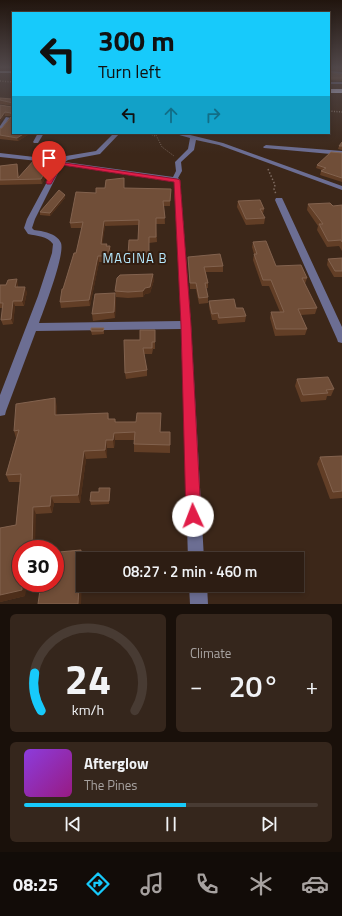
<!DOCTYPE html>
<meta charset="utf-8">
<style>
:root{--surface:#2d1d13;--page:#35261c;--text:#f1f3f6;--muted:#a7a2a0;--line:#483b33;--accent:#17cafb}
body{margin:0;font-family:"Titillium Web",sans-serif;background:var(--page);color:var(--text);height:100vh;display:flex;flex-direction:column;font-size:15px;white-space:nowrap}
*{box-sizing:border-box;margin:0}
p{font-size:13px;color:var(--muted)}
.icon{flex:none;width:22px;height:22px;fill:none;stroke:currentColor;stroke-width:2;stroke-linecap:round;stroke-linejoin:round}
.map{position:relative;height:604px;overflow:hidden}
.panel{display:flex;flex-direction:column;gap:10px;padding:10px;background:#19100a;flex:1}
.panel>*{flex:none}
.guide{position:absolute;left:12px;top:12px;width:318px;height:122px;border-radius:0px;box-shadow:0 2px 6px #0003,0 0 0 1px var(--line);background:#17cafb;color:#111;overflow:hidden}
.speed{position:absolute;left:12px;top:540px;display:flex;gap:8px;font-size:20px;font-weight:700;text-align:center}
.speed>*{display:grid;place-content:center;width:52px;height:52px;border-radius:50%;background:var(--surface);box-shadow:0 2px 6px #0003,0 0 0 1px var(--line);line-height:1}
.speed .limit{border:6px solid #d22;background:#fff;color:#111}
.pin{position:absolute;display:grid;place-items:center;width:34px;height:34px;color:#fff;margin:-41px -17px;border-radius:50% 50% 50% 0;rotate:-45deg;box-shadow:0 0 4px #0007}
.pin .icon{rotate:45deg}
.me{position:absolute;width:44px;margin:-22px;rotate:358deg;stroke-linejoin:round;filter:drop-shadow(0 0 3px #0008)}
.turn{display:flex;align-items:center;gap:14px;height:84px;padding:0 20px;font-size:18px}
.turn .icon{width:52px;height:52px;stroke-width:2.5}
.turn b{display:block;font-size:28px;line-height:34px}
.lanes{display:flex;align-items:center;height:38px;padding:0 20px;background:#0003;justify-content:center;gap:20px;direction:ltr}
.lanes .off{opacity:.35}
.big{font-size:30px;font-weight:600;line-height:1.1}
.panel .tile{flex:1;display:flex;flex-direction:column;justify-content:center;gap:6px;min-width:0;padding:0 14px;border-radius:6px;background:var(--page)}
.panel .dial{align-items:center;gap:0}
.dial svg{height:104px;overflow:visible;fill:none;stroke:var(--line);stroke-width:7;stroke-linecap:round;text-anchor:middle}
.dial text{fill:var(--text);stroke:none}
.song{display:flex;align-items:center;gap:12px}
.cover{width:48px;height:48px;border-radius:6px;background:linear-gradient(135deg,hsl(270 70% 55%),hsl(310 70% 35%))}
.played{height:4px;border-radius:2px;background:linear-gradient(90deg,var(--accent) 55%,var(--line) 55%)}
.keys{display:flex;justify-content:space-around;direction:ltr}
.heat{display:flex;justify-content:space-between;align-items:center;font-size:22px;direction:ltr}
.panel .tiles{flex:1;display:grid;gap:10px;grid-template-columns:1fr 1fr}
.tile:last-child{grid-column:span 2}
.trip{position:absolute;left:76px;top:552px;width:228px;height:40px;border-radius:0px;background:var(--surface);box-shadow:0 2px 6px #0003,0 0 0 1px var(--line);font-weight:600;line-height:40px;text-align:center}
.tab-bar{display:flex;height:64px;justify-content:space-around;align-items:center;background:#120c08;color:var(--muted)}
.tab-bar .icon{width:28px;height:28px}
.tab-bar .on{color:var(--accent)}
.tab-bar b{font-size:18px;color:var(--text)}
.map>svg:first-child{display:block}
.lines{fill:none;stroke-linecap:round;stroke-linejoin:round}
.path-far1{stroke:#7e6b60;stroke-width:1;stroke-dasharray:1 1.5;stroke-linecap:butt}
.path{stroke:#7e6b60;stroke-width:1.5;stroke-dasharray:1.5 2;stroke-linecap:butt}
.minor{fill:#6c6e93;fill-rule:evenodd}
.highway{fill:#ccd0f5;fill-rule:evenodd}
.rail{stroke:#89776c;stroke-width:1.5;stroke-dasharray:1 1.5;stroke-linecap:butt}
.wall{fill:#623e26}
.shaded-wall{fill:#4d2e1a}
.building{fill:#704e38;stroke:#82624e}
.route{fill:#e11d48;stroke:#92132f}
.labels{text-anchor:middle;stroke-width:4;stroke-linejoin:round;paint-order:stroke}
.quarter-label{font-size:13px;letter-spacing:1px;fill:#b6e9fe;stroke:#321d10}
</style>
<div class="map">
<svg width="342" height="604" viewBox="0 0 342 604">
<rect width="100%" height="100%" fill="#3c2719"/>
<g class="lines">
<g class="path-far1">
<polyline points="147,133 155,136"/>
<polyline points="155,133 162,147 174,156"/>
</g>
<polyline class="path" points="268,169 275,185 274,189 276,194"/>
<g class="minor">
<polygon points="329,71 342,72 342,74 329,73"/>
<rect x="329" y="82" width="13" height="2"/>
<polygon points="6,117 11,118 2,131 0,132 0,126"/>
<polygon points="38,133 44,133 38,143 34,143 33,142"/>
<path d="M114 133H120L100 154 68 160 65 162 173 177 176 171 175 162 188 149 190 138 172 133H182L223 143 342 186V190L219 145 196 140 194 150 181 162 182 171 178 178 180 180 191 325 204 559H188L181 329 36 331 6 411 5 415 0 416V395L38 296 52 253 53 244C47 236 37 236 28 234L24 228 27 219 57 163 0 157V153L60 160 66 156 96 151ZM62 165 174 182 181 321 39 323C44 309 65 255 61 243 57 233 42 231 34 230L32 228 35 219Z"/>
<polygon points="266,145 342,151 342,155 264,148 263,147"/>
<polygon points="276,198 282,198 283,200 342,327 342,343 338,342 337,339 275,200"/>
<polygon points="189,585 207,585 208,604 190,604"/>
</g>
<g class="highway">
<rect x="0" y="71" width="13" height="2"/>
<rect x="329" y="89" width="13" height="4"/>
</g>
<g class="rail">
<polyline points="0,81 13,82"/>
<polyline points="329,111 342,112"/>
</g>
</g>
<g class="wall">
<polygon points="329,68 342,68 342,71 329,70"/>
<polygon points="329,72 342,75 342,81 329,80"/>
<polygon points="0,98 12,99 13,99 13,106 0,104"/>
<polygon points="0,105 12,107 13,133 31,133 18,141 0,139 0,129 2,128 11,116 5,116"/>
<polygon points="342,142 342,150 338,149 339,146"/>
<polygon points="342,153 342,182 320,175 321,171 322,170 316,168 317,165"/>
<polygon points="51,160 52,165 42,184 0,185 0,166 17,164 19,178"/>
<polygon points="124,188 171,189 170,206 164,206 165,224 156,224 157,242 149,243 149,260 129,261 128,255 138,240 138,225 105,226 102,244 107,244 107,246 111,252 109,262 99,262 90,306 61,308 60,302 63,289 76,253 82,228 71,228 70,223 96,193"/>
<polygon points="65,195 65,198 50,216 40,215 40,212"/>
<polygon points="238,201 264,209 263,214 265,218 264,224 246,225 237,207"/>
<polygon points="308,204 333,206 342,205 342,251 339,246 327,247 317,230 318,226 307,210"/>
<polygon points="253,242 276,266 307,278 305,284 317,308 315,314 301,315 307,329 305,335 275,336 270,318 271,312 280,312 269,286 262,286 253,260 254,254 252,247"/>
<polygon points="188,257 223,266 223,272 206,272 208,283 208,288 206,288 208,297 208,303 199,304 196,289 190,289"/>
<polygon points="342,258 342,277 334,277 327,265 328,259"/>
<polygon points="154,280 150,293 145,294 143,297 128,298 116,297 115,291"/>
<polygon points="18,284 18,287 27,292 24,306 15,306 13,324 3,325 1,320 3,308 0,308 0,285"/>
<polygon points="116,299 115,318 93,321 92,314"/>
<polygon points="209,301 246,316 245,322 218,324 217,320 212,320 209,307"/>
<polygon points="104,328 104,334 92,335 91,331"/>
<polygon points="155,330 155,349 153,349 152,354 144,354 147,370 147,376 126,379 125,373"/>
<polygon points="297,379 334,389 331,396 327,396 326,400 301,402 295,386"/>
<polygon points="57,406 57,415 108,413 109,419 115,419 116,422 161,421 160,432 170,432 170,453 134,452 134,440 115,440 114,448 107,448 107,458 86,459 80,503 54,503 52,513 36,514 21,583 26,583 25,596 0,602 0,528 16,525 20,482 9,482 6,475 16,438 14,431"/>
<polygon points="342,456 342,498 330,499 317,464 320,457"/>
<polygon points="110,488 110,492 109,504 91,505 90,501 99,492"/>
</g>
<g class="shaded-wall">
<polygon points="5,112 5,116 0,123 0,119"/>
<polygon points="25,133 31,133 18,141 17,138"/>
<polygon points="51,160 52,165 42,184 41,179"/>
<polygon points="65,195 65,198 50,216 50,213"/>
<polygon points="104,221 105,226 102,249 101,244"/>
<polygon points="110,246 111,252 109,262 108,256"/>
<polygon points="98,256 99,262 90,306 89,300"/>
<polygon points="153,274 154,280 150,293 145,294 143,297 143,291"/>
<polygon points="17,279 18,284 16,292 15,287"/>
<polygon points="25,287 27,292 24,306 22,301"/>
<polygon points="115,293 116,299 115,318 114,312"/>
<polygon points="13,301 15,306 13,324 11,319"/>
<polygon points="55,398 57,406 57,422 55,415"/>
<polygon points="114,433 115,440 114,448 113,440"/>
<polygon points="106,440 107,448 107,458 105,450"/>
<polygon points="84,451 86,459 80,503 78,495"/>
<polygon points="51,496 54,503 52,513 50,506"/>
<polygon points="33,507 36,514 35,549 32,549"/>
<polygon points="81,550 84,559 83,559 81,604 78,604"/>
<polygon points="22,583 26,583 25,596 0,602 0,595"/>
</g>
<g class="building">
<polygon points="329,72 342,75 342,78 329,78"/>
<polygon points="0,98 12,99 13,99 13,103 0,100"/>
<polygon points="0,105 12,107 13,106 13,133 25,133 17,138 0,135 0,129 2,128 12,116 11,113 5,112 0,119"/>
<polygon points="342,142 342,146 339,146"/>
<polygon points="331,152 342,153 342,178 321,171 326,168 317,165"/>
<polygon points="35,159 51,160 41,179 0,180 0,166 17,164 18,178"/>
<polygon points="124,178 124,188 171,189 170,201 163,201 165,218 156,218 156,237 149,237 149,255 128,255 129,240 138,240 139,220 104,221 101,244 107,244 106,246 110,246 108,256 98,256 89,300 60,302 62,289 63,289 74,253 76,253 83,222 70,223 76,192 96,193 96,188 105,188 106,180"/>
<polygon points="59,190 65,195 50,213 40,212"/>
<polygon points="260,200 264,209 260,209 265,218 246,219 238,201"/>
<polygon points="330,203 333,206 342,205 342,242 341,240 328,241 319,224 323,224 308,204"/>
<polygon points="266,241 276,266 301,265 307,278 302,278 317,308 298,309 307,329 276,329 271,312 284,312 271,280 263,280 254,254 257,254 253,242"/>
<polygon points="220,254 223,266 204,267 208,283 205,283 208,297 199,298 196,283 190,283 188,257"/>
<polygon points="342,258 342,271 335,271 328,259"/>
<polygon points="153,274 150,287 145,288 143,291 128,292 115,291 117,278 120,275"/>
<polygon points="17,279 15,287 25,287 22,301 13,301 11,319 1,320 3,303 0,303 0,285 6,285 8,280"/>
<polygon points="115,293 114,312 92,314 95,294"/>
<polygon points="234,299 236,308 243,308 246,316 219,318 218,313 212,314 209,301"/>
<polygon points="91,328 104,328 103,331 91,331"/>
<polygon points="140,330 155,330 155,342 152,342 152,348 143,348 147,370 125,373 124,340 140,340"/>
<polygon points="328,377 334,389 326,390 328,393 303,395 297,379"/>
<polygon points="55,398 55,415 108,413 108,419 115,419 115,422 136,422 137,413 161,413 160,432 170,432 170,445 134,444 135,432 114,433 113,440 106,440 105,450 84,451 78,495 51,496 50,506 33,507 32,549 21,549 22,590 0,595 0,528 16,525 21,474 6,475 19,430 14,431 16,404"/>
<polygon points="342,456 342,491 333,492 320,457"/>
<polygon points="99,488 110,488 109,501 90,501 91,492 99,492"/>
<polygon points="81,550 78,604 38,604 41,583 55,583 55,561 59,561 59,552"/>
</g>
<linearGradient id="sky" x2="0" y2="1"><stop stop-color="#21150e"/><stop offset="0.44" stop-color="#504749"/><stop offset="1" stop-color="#504749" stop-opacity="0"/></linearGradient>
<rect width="342" height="153" fill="url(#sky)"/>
<polygon class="route" points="58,162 177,179 180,180 191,325 201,516 198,521 193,523 188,521 186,516 181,325 174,182 62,165 51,184 47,184 46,182"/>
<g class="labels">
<g class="quarter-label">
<text x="135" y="263">MAGINA B</text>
</g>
</g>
</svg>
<div class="speed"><div class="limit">30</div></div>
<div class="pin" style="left:49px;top:182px;background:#d93025"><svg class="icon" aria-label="arrive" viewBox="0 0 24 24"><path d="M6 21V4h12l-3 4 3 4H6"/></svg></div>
<svg class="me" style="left:193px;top:516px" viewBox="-20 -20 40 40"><circle r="19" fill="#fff"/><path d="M0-13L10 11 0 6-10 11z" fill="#e11d48"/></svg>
<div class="trip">08:27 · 2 min · 460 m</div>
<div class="guide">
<div class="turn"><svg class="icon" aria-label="left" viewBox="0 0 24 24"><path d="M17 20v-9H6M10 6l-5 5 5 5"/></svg><div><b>300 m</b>Turn left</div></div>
<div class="lanes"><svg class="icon" aria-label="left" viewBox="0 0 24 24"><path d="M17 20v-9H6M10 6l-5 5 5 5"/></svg><svg class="icon off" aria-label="ahead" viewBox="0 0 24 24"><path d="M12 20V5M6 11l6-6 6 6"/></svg><svg class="icon off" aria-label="right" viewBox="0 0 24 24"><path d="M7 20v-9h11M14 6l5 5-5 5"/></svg></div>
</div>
</div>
<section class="panel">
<div class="tiles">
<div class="tile dial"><svg viewBox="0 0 100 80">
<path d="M14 69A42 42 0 1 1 86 69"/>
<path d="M14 69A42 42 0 0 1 9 40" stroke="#17cafb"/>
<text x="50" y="56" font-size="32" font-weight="700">24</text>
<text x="50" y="72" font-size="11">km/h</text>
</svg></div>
<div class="tile"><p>Climate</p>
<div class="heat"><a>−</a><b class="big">20°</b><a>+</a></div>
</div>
<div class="tile">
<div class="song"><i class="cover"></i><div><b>Afterglow</b><p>The Pines</p></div></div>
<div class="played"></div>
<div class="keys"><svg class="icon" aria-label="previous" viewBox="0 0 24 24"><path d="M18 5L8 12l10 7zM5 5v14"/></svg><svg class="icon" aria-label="pause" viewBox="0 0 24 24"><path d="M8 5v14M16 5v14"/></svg><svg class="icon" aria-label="next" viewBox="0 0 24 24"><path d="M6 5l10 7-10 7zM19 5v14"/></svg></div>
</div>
</div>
</section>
<nav class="tab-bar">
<b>08:25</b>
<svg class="icon on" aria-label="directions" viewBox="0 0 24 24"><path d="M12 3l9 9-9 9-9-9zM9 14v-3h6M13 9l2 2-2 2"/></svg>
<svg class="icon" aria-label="music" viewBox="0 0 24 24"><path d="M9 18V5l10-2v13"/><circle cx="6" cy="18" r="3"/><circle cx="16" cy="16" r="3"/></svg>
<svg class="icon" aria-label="phone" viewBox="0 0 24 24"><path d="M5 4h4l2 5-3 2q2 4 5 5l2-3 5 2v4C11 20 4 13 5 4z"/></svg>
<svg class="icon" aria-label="climate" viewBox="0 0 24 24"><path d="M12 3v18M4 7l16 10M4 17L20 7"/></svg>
<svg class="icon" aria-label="car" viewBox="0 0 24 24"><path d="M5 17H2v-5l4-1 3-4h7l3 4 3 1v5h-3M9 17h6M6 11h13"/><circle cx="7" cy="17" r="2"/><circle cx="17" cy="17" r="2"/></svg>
</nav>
